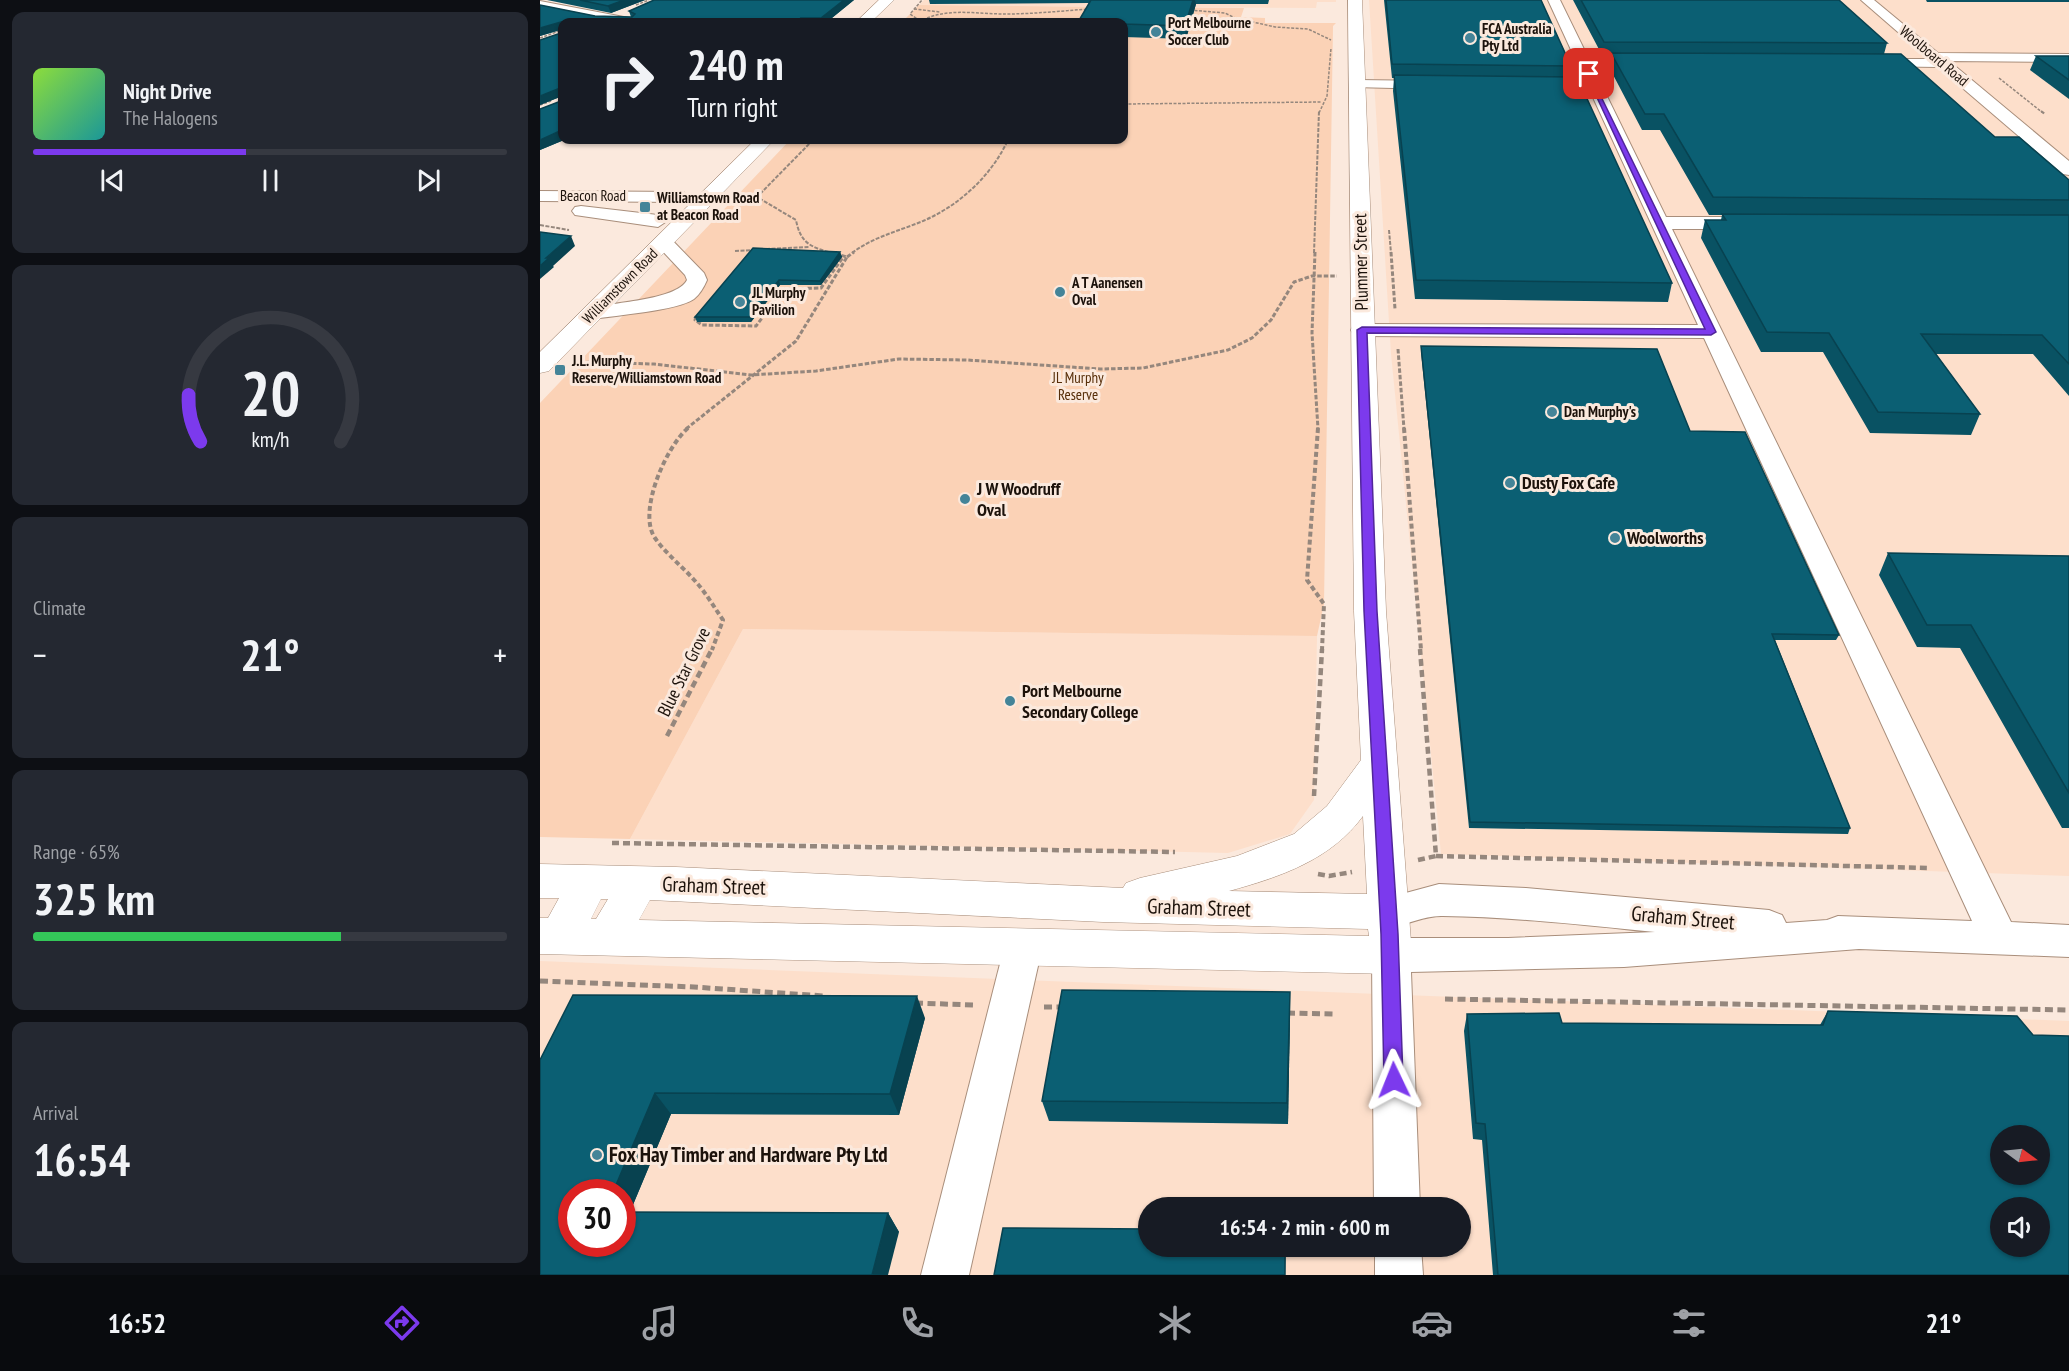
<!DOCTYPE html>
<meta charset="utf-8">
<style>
:root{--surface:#171b24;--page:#242831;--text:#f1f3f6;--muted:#9ea1a6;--line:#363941;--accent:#7c3aed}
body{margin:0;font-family:"PT Sans Narrow",sans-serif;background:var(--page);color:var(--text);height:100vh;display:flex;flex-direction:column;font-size:22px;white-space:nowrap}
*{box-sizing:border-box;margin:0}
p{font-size:20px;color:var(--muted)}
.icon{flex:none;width:33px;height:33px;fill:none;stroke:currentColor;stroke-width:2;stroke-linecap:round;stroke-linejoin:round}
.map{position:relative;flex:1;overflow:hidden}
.sheet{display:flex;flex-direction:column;gap:12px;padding:12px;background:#0d0f14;width:540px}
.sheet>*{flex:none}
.banner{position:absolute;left:18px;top:18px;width:570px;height:126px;border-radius:12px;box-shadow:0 2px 4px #0004;background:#171b24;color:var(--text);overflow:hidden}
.needle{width:39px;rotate:105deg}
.fabs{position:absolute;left:1450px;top:1125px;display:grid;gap:12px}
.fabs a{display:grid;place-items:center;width:60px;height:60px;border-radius:50%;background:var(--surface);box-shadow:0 2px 4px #0004;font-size:30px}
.speed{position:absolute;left:18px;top:1179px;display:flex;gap:12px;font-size:30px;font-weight:700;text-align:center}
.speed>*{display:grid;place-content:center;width:78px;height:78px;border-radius:50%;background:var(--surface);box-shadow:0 2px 4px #0004;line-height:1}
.speed .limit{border:9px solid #d22;background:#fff;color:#111}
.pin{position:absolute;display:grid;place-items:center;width:51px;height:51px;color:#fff;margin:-26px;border-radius:12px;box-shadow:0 3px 9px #0006}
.me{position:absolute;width:66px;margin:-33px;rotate:358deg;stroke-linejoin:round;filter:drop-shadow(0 0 4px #0008)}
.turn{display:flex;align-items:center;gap:21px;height:126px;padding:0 30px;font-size:27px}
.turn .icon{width:78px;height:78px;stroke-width:2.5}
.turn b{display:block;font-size:42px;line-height:51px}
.big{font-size:45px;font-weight:600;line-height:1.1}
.sheet .tile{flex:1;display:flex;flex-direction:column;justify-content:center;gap:9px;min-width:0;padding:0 21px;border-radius:12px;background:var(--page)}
.sheet .dial{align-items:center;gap:0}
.dial svg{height:156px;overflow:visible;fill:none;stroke:var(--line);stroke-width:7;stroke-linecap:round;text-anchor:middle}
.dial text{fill:var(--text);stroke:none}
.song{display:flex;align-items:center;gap:18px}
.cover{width:72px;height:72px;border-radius:9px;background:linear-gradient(135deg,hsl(90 70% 55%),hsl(180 70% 35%))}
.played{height:6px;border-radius:3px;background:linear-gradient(90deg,var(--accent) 45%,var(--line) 45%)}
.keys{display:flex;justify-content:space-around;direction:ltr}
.heat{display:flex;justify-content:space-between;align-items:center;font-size:33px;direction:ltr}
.charge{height:9px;border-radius:4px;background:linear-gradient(90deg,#34c759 65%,var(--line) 0)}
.trip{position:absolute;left:598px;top:1197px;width:333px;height:60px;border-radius:30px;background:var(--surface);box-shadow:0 2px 4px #0004;font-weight:600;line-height:60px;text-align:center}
.tab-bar{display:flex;height:96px;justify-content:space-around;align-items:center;background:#090b0e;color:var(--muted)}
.tab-bar .icon{width:42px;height:42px}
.tab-bar .current{color:var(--accent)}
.tab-bar b{font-size:27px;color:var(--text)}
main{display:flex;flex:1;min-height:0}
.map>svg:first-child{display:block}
.built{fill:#fddfcb;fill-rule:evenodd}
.green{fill:#fbd2b6}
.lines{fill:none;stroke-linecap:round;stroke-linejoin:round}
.minor-casing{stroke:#a98e7b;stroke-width:2}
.major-casing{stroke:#a98e7b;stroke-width:1}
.path-far5{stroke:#95877d;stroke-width:1.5;stroke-dasharray:3 1.5;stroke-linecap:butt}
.path-far4{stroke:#95877d;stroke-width:2;stroke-dasharray:4 1.5;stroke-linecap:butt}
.path-far3{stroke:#95877d;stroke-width:3;stroke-dasharray:4.5 2;stroke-linecap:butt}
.path-far2{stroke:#95877d;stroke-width:4;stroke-dasharray:5 3;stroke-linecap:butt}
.path-far1{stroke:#95877d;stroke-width:4.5;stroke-dasharray:7 4;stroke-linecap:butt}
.path{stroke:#95877d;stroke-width:5;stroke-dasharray:8 4.5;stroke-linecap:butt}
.minor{fill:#fff;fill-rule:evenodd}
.major{fill:#fff;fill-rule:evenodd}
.wall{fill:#095263}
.shaded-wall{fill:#084250}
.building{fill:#0b5f73;stroke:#084250;stroke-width:1.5;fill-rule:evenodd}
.route{fill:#7c3aed;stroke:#51269a;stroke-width:1.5}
.poi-dot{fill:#448498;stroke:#fbe9dd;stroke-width:2}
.labels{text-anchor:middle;stroke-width:6;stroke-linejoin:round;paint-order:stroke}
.far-poi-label{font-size:15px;font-weight:bold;fill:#1c120b;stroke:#fbe9dd;text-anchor:start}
.far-street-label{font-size:15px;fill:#1c120b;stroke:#fbe9dd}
.far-park-label{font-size:15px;fill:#572e09;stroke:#fbe9dd}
.street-label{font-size:18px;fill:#1c120b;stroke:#fbe9dd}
.poi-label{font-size:18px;font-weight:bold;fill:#1c120b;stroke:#fbe9dd;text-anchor:start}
.near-street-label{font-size:21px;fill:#1c120b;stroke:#fbe9dd}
.near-poi-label{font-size:21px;font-weight:bold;fill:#1c120b;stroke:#fbe9dd;text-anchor:start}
</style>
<main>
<section class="sheet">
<div class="tile">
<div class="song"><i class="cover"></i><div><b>Night Drive</b><p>The Halogens</p></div></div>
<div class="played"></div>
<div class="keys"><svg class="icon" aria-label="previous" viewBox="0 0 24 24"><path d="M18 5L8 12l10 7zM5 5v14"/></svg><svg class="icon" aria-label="pause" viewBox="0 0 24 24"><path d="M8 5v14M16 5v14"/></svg><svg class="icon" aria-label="next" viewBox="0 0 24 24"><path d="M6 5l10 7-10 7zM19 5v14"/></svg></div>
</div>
<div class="tile dial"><svg viewBox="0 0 100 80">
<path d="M14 69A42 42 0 1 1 86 69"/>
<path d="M14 69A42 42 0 0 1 8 45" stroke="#7c3aed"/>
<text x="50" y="56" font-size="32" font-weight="700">20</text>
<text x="50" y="72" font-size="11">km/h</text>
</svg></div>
<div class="tile"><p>Climate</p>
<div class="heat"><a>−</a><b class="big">21°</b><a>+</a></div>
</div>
<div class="tile"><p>Range · 65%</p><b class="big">325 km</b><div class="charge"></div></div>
<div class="tile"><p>Arrival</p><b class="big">16:54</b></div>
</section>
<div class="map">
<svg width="1529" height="1275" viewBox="0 0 1529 1275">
<rect width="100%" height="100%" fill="#fbe9dd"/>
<g class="built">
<polygon points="384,0 796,0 796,2 777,2 776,8 379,5"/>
<polygon points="829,0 1529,0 1529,876 901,854 851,354"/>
<polygon points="203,629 777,636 774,800 750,834 688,853 90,839"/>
<path d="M0 961 1529 1021V1275H0ZM1461 1136H1500V1174H1461ZM32 1192H82V1244H32ZM609 1208H921V1246H609ZM1461 1208H1500V1246H1461Z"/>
</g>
<polygon class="green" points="379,5 704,8 701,17 725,18 725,23 796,23 793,26 784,604 777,636 203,629 90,839 0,837 0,403 250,140 584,140 584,22 362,22"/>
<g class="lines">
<defs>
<g id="minor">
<path d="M1008 0H1020L1126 217H1204L1213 223 1204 229H1132L1471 922 1529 925V957L1319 949 1084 967 871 972 880 1208H834L832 955 837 943 851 938H968L1115 932C1044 925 974 917 903 916 878 915 861 932 836 923L830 912 836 901 899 884 986 888 1229 910 1242 915 1246 923 1287 920 1298 916 1432 921 1164 338 822 336 814 335 811 330 814 325 822 324 1158 325Z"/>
<polygon points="1321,0 1334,0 1398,53 1529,54 1529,62 1409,61 1529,161 1529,175 1523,174 1398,67 1326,66 1326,60 1331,59 1389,59"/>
<polygon points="0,1 89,18 95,22 72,22 0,9"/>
<polygon points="818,80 893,81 900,85 893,89 813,87 811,84 813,81"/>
<polygon points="0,191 143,192 152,197 143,202 0,201"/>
<polygon points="41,206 118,215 127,221 118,227 35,215 32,211 35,207"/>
<path d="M123 236 130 238 164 273 167 280C164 287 160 294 154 299 136 311 77 315 53 319L46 317 43 313 46 309C70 302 136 301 147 280L145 275 114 242Z"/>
<polygon points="483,931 497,936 502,948 429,1275 381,1275 464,948 469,936"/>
<polygon points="835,1246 881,1246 883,1275 835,1275"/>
</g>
<g id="major">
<polygon points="339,0 354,0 331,22 316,22"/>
<path d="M808 0H822L846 611 872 955 866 968 851 974 0 954V918H8L19 898H0V864L136 867 583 888 586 883 600 878 697 856 754 834 787 806 821 760 814 611ZM823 816 827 894 689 891C740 877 791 860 823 816ZM61 899H68L56 919H51ZM110 900 563 922 828 929 829 936 99 920Z"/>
<polygon points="215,140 234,140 9,371 0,373 0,352"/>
</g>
</defs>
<use href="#minor" class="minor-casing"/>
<use href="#major" class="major-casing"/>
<g class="path-far5">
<polyline points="96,5 109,0"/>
<polyline points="374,9 400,12"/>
<polyline points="650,10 685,13 695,18 735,27 768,29 791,40"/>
<polyline points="380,21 370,14 382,0"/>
<path d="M379 22C404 7 437 14 465 14 493 14 521 11 549 9"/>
<polyline points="0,38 22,30"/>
<polyline points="1459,78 1503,113"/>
<polyline points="584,104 782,102"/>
<polyline points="0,105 11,101"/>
<polyline points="779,113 787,96 791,48"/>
</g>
<g class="path-far4">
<polyline points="1501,111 1505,114"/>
<path d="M273 140 217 197 256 220C260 241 269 247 289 252"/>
<polyline points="0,225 29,230"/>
<polyline points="849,230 851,253"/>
<polyline points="226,249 269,247"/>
<polyline points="195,251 215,250"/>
<path d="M312 253C333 237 359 231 383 221 420 205 451 176 468 140"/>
<polyline points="774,253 779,111"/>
</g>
<g class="path-far3">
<polyline points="775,252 772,333 778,429"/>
<polyline points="851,252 855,309"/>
<polyline points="307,257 314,252"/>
<polyline points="156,316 155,320 162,325 216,326 244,289 281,288 304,256"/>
<polyline points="858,349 864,429"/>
<polyline points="40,362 114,364 211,375 276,371 359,359 427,360 560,369 603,368 688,350 712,338 731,320 754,282 772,276 797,276"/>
<polyline points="146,429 256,341 307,257 297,254"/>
</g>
<g class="path-far2">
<path d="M148 428C126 447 97 512 115 538 126 554 143 567 156 582 166 593 174 607 183 620L172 650"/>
<polyline points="778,428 767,580 784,604 782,650"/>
<polyline points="864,428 881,650"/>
</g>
<g class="path-far1">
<polyline points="127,736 172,649"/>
<polyline points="774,796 782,649"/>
<polyline points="72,843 635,852"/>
<polyline points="896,856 1390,868"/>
<polyline points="878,860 896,856 880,649"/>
<polyline points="778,874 789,876 812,872"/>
</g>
<g class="path">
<polyline points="0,981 154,987 284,996"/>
<polyline points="905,999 1529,1010"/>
<polyline points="375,1003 433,1005"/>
<polyline points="504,1007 523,1007"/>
<polyline points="747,1013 793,1014"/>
</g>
<use href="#minor" class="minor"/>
<use href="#major" class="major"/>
</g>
<g class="wall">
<polygon points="7,0 105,0 71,13"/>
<polygon points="114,0 314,0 287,22 22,22 22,140 24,140 0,150 0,109 21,101 20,97 0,105 21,33 21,30 0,36 0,5 55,16 91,17 89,11"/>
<polygon points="389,0 729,0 728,4 656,4 646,39 584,37 584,22 549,3 390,4"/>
<polygon points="844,0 1001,0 1031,66 1030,77 1132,283 1128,302 875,299 853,91 854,78 852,78"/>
<polygon points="1033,0 1299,0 1347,43 1344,54 1455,137 1529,180 1529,396 1493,354 1396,354 1440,414 1431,435 1330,433 1283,352 1221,352 1161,238 1165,220 1181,220 1182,215 1169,215 1120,130 1102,130 1069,67 1071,55 1062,55"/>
<polygon points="1386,0 1529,0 1529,2 1387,2"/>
<polygon points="1496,56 1529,56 1529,99 1490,70"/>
<polygon points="300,252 302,257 281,285 240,285 211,322 157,322 155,317"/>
<polygon points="881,346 1150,431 1299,635 1296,640 1235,640 1310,828 1308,834 929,828 881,352"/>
<polygon points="1348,553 1529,556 1529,828 1522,828 1420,648 1377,647 1339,575"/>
<polygon points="1288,1011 1529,1275 953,1275 942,1140 933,1139 924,1031 927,1014 1022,1023 1280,1025"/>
<polygon points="750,1014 748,1124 509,1121 502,1101"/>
<polygon points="385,1018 359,1115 131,1114 90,1212 348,1213 359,1232 0,1275 0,1060"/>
</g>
<g class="shaded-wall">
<polygon points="84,0 105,0 71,13 68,6"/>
<polygon points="304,0 314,0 287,22 282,22 281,18"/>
<polygon points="653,0 655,0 656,4 646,39 645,26"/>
<polygon points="21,22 22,29 0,36 0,28"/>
<polygon points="20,88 22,96 0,105 0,96"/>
<polygon points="22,130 22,140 24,140 0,150 0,140"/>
<polygon points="31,236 35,246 13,266 14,267 0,279 0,266 6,258"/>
<polygon points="300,252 302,257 281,285 280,281"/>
<polygon points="239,280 240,285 211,322 210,317"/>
<polygon points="750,992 750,1014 748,1124 747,1103"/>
<polygon points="377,996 385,1018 359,1115 350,1094"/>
<polygon points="115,1093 131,1114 82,1231 82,1192 73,1192"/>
<polygon points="348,1213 359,1232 348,1275 332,1275"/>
<polygon points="745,1246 746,1246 745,1275"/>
</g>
<g class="building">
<polygon points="40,0 84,0 68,6"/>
<polygon points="114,0 304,0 281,18 261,18 263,22 22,22 22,130 0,140 0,109 21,101 20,88 0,96 0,40 21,33 21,22 0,28 0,5 55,16 92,17 95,14 89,11"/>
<polygon points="551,0 653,0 645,26 584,24 584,22 538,22"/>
<polygon points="846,0 1001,0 1031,66 852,64"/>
<polygon points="1041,0 1299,0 1347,43 1064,42"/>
<polygon points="1071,53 1361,54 1455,137 1479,137 1529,180 1529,200 1173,197 1124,114 1105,114"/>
<polygon points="1496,56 1529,56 1529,80"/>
<polygon points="854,75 1037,77 1132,283 876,280"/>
<polygon points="1182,214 1529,215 1529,364 1502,335 1381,334 1440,414 1338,412 1289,333 1227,332 1165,220 1186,220"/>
<polygon points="0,232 31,236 6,258 9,258 0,266"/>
<polygon points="213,248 300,252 280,281 239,280 210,317 155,317"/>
<polygon points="881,346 1117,349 1150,431 1205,432 1299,635 1232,634 1310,828 930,822"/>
<polygon points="1348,553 1529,556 1529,793 1431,625 1387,625"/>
<polygon points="522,990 750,992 747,1103 502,1101"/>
<polygon points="33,995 377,996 350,1094 115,1093 73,1192 32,1192 32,1244 82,1244 82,1212 348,1213 332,1275 0,1275 0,1060"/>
<path d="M1288 1011 1477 1016 1493 1035 1529 1036V1275H958L945 1124 936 1123 927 1014 1019 1013 1022 1023 1283 1025ZM1461 1136H1500V1174H1461ZM1461 1208H1500V1246H1461Z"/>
<polygon points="463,1228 609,1229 609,1246 745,1246 745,1275 454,1275"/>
</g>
<polygon class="route" points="1049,72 1176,332 1171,335 827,333 837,611 858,934 863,1080 861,1087 854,1089 847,1087 844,1080 841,934 824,611 817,330 822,327 1165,329 1046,74"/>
<g class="poi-dot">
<circle cx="616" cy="32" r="6"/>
<circle cx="930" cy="38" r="6"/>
<rect x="99" y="201" width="12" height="12" rx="3"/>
<circle cx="520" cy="292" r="6"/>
<circle cx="200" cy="302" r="6"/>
<rect x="14" y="364" width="12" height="12" rx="3"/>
<circle cx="1012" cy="412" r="6"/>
<circle cx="970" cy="483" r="6"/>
<circle cx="425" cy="499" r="6"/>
<circle cx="1075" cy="538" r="6"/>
<circle cx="470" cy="701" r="6"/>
<circle cx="57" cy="1155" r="6"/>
</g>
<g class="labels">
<g class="far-poi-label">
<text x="628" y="28">Port Melbourne<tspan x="628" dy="17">Soccer Club</tspan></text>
<text x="942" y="34">FCA Australia<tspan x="942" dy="17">Pty Ltd</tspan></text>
<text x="117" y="203">Williamstown Road<tspan x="117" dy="17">at Beacon Road</tspan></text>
<text x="532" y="288">A T Aanensen<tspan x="532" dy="17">Oval</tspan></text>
<text x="212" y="298">JL Murphy<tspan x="212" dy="17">Pavilion</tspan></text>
<text x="32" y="366">J.L. Murphy<tspan x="32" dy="17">Reserve/Williamstown Road</tspan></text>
<text x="1024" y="417">Dan Murphy's</text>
</g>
<g class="far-street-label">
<text transform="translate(1394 56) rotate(40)" y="5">Woolboard Road</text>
<text x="53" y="201">Beacon Road</text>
<text transform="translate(80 286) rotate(-45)" y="5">Williamstown Road</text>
</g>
<g class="far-park-label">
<text x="538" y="383">JL Murphy<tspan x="538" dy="17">Reserve</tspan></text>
</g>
<g class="street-label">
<text transform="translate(821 262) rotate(-91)" y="6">Plummer Street</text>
<text transform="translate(144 672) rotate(-64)" y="6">Blue Star Grove</text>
</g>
<g class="poi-label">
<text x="982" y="489">Dusty Fox Cafe</text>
<text x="437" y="495">J W Woodruff<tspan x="437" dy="21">Oval</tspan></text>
<text x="1087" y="544">Woolworths</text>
<text x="482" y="697">Port Melbourne<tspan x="482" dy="21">Secondary College</tspan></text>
</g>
<g class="near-street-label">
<text transform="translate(174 886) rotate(2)" y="7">Graham Street</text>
<text transform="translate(659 908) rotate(2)" y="7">Graham Street</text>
<text transform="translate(1143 918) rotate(5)" y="7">Graham Street</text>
</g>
<g class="near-poi-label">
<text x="69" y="1162">Fox Hay Timber and Hardware Pty Ltd</text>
</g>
</g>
</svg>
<div class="fabs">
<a><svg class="needle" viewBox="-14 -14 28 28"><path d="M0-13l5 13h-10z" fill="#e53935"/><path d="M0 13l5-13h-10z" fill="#9ea1a6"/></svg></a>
<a><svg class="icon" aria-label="sound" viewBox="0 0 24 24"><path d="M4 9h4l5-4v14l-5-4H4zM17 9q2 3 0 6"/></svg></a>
</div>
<div class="speed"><div class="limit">30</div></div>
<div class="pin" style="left:1049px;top:74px;background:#d93025"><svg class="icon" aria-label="arrive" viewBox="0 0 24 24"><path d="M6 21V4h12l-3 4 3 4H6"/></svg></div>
<svg class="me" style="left:854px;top:1080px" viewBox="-20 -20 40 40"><path d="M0-17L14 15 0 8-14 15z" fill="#7c3aed" stroke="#fff" stroke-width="4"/></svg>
<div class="trip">16:54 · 2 min · 600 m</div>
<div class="banner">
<div class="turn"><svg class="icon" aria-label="right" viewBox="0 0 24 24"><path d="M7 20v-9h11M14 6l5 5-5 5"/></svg><div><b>240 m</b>Turn right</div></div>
</div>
</div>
</main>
<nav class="tab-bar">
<b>16:52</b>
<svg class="icon current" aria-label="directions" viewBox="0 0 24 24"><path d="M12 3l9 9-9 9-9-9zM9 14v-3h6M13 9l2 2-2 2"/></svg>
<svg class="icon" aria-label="music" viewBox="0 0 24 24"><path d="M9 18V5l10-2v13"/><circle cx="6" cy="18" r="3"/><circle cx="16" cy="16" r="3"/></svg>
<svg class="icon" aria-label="phone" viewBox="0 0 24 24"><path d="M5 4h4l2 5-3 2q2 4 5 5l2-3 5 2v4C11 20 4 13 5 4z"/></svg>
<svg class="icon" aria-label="climate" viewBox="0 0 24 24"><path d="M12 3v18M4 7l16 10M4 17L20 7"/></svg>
<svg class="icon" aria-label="car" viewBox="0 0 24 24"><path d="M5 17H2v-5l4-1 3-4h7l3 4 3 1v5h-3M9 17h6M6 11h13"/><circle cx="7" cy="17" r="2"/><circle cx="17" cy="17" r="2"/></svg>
<svg class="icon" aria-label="filters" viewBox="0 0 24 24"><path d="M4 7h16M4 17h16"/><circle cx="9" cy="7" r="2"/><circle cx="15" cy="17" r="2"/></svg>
<b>21°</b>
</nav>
